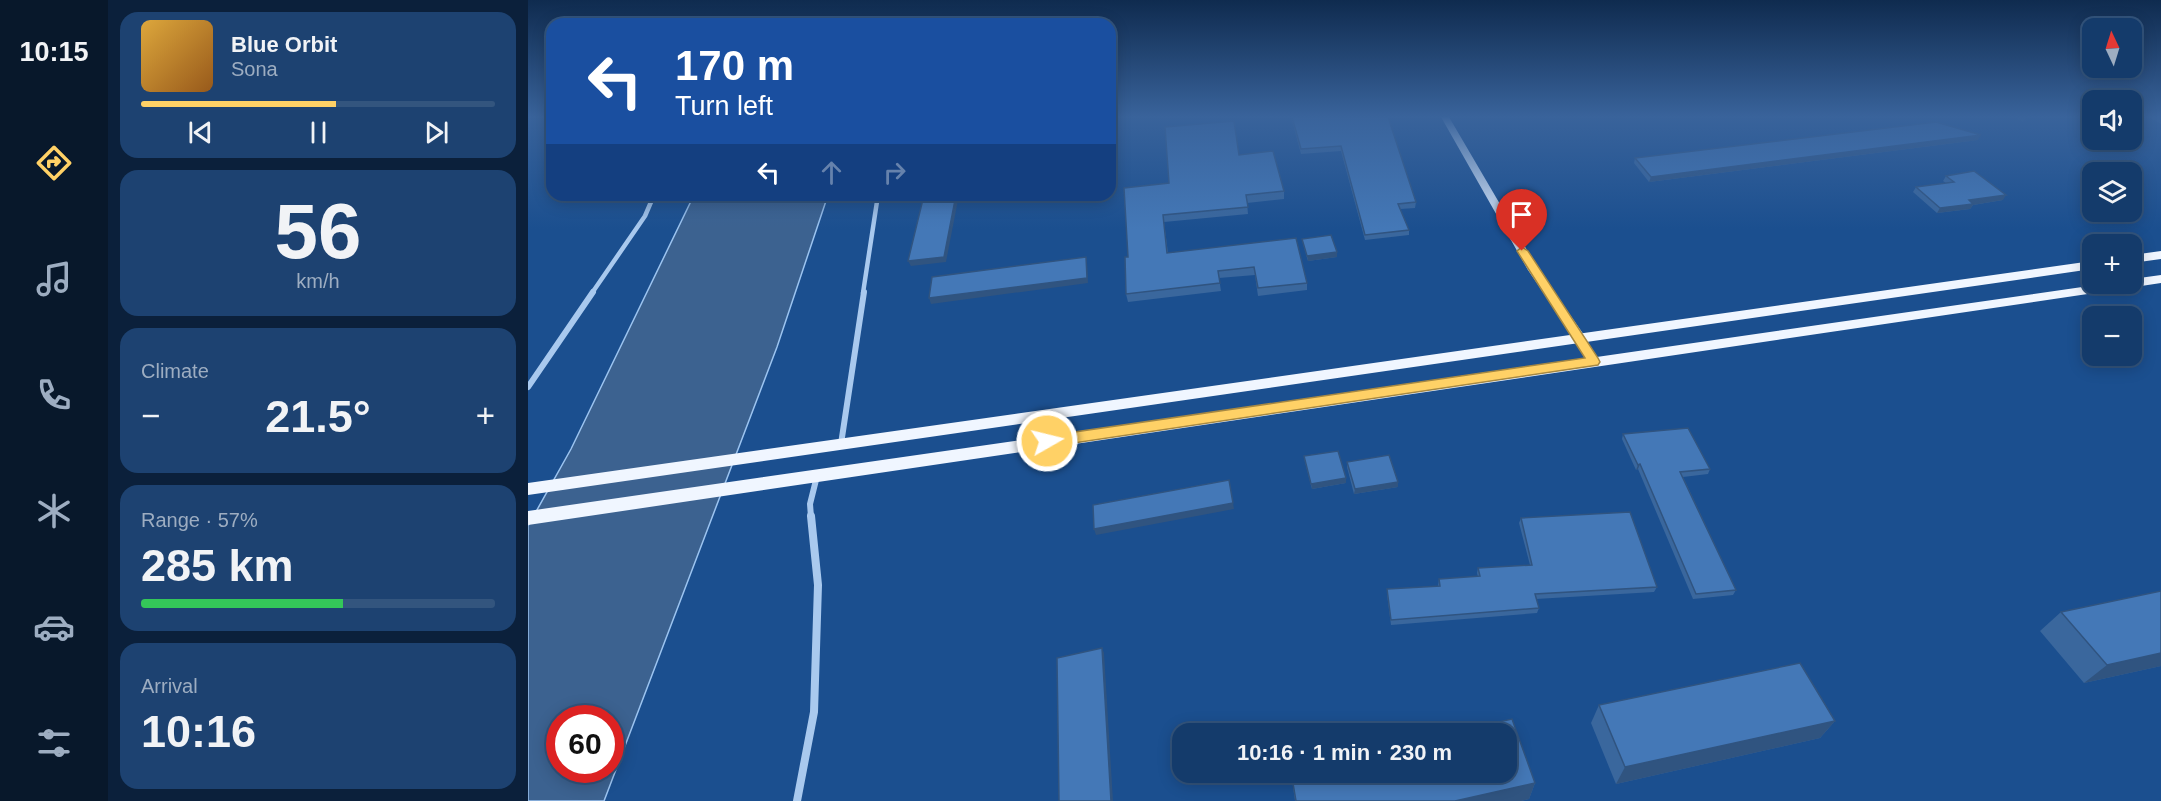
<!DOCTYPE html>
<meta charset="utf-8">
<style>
:root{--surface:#143b6b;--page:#1d4271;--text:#f1f3f6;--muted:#9dadc1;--line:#33557e;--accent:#ffd166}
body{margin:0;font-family:Helvetica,sans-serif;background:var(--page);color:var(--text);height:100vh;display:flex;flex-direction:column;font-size:22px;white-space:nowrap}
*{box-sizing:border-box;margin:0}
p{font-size:20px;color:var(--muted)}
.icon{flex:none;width:33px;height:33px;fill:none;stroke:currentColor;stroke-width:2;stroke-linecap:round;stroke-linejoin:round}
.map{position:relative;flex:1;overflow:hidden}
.sheet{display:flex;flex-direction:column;gap:12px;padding:12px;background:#0b203b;width:420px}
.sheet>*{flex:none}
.banner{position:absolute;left:18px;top:18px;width:570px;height:183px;border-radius:18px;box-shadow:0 3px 15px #0003,0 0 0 2px var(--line);background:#1a4fa0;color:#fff;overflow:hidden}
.needle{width:39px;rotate:356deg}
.controls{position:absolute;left:1554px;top:18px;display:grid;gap:12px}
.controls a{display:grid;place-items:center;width:60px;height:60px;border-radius:12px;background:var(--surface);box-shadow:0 3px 15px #0003,0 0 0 2px var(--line);font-size:30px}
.speed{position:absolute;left:18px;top:705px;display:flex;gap:12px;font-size:30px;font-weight:700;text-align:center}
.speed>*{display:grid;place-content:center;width:78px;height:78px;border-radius:50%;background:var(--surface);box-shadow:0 3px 15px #0003,0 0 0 2px var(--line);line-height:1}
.speed .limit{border:9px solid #d22;background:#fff;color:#111}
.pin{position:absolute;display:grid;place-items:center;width:51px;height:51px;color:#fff;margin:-62px -26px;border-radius:50% 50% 50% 0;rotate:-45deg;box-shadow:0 0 6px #0007}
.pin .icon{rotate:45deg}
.me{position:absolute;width:66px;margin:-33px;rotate:82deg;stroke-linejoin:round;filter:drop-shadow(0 0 4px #0008)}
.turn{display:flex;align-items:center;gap:21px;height:126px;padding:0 30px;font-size:27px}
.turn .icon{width:78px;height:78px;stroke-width:2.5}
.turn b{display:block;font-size:42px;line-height:51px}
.lanes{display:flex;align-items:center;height:57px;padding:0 30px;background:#0003;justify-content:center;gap:30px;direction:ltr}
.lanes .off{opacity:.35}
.big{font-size:45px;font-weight:700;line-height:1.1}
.sheet .card{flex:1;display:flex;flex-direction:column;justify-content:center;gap:9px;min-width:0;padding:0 21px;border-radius:18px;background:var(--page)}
.sheet .dial{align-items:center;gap:0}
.dial b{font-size:78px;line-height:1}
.song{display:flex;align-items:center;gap:18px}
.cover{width:72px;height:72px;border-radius:9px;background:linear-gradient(135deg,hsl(40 70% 55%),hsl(30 70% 35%))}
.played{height:6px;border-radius:3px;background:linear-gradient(90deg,var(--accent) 55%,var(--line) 55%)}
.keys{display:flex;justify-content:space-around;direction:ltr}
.heat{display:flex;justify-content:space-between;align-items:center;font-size:33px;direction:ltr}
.charge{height:9px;border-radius:4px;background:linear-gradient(90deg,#34c759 57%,var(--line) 0)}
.trip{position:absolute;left:644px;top:723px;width:345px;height:60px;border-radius:18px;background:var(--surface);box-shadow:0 3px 15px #0003,0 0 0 2px var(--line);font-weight:700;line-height:60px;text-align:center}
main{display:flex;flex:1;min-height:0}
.menu{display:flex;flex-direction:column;width:108px;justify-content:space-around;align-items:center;background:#08182b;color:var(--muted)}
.menu .icon{width:42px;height:42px}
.menu .current{color:var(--accent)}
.menu b{font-size:27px;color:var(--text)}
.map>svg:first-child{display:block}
.water{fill:#3c6290;stroke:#9cc4f0;stroke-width:1.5;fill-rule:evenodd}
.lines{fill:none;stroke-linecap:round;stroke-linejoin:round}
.minor-far2{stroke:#a9c9ee;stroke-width:4.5}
.minor-far1{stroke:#a9c9ee;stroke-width:6}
.minor{stroke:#a9c9ee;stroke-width:8}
.secondary{fill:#d6e6fa;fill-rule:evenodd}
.primary{fill:#f0f6ff;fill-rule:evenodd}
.wall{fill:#3a679d}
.shaded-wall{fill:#305480}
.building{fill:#4478b7;stroke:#305480;stroke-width:1.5}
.route{fill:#ffd166;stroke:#a68842;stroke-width:1.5}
</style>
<main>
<nav class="menu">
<b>10:15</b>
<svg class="icon current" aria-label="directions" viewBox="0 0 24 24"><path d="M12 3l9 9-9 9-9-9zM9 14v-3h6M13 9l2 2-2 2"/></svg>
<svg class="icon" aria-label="music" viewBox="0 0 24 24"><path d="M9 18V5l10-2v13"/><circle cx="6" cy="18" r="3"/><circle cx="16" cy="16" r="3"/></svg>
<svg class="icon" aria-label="phone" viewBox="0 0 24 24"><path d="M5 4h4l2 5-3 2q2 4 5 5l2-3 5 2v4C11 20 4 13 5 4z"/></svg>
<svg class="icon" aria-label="climate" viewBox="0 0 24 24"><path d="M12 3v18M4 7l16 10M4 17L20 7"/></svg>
<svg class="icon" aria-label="car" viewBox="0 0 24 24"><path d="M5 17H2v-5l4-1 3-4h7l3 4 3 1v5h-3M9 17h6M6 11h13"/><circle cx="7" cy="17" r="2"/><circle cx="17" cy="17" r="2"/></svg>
<svg class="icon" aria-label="filters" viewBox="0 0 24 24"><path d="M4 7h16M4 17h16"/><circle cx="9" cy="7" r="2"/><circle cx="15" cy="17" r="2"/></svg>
</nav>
<section class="sheet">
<div class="card">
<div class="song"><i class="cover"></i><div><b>Blue Orbit</b><p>Sona</p></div></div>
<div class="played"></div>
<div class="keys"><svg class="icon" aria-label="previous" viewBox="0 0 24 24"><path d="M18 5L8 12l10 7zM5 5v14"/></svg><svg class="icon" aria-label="pause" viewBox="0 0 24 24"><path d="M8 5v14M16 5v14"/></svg><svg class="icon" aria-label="next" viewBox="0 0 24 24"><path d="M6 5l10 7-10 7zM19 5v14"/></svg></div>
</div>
<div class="card dial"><b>56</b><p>km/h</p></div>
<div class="card"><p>Climate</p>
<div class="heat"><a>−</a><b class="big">21.5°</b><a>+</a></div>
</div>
<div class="card"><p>Range · 57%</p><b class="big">285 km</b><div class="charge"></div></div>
<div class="card"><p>Arrival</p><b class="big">10:16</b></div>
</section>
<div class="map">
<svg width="1633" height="801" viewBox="0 0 1633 801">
<rect width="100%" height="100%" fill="#1b4f8f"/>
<path class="water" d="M166 195H300L249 347 76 801H0V526L43 449ZM32 718H82V770H32Z"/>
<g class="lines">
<g class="minor-far2">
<polyline points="64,293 117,216 126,195"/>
<polyline points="335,293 350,195"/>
</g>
<g class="minor-far1">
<polyline points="0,387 65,292"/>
<polyline points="313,444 336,292"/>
<polyline points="283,517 282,504 289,476"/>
</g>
<polyline class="minor" points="269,801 286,712 290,585 283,516"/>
<polygon class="secondary" points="913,117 921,117 1010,269 1056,335 1071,362 1069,365 1061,365 1047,339 1000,270"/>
<g class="primary">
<polygon points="1633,251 1633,259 1604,263 1604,255"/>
<polygon points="1564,261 1564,269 0,495 0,483"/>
<polygon points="1633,275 1633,283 1600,288 0,525 0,511 1575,284 1604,284 1604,279"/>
</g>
</g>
<g class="wall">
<polygon points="763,117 860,117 888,202 887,208 872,209 881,230 881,235 837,240 813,151 773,154"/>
<polygon points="1487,117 1498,117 1495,122"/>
<polygon points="1621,117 1633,117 1633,124"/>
<polygon points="1450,140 1121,182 1106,163 1107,158"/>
<polygon points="1418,176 1475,200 1445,205 1442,209 1409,213 1385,192 1388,187 1418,183 1415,181"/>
<polygon points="641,183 756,191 756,199 719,203 720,214 636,222 640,253 768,238 779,283 779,290 730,296 727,275 691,278 693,291 600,302 598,294 600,257"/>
<polygon points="774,239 809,252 809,257 780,261 775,244"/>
<polygon points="1095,434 1182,469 1180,474 1155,477 1208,590 1205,595 1165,599 1110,469 1108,470 1094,439"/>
<polygon points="776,456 818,483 784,489 777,462"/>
<polygon points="819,462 870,487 826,494 819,467"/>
<polygon points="993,518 1129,587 1126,592 1008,599 1011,608 1009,613 863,625 859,594 859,589 910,586 911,579 950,577 949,573 950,568 1002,565 991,523"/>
<polygon points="1633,591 1633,666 1556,683 1512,631 1533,612"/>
<polygon points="1071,705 1307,721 1292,738 1088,784 1063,723"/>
<polygon points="763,772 1007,783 1001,799 993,801 767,801"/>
</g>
<g class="shaded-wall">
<polygon points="1453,135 1450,140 1121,182 1123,177"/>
<polygon points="428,195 431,195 418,262 383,266 380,261"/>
<polygon points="1478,195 1475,200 1445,205 1442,209 1409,213 1412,208 1441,200"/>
<polygon points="809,252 809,257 780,261 779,256"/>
<polygon points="558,257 559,262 560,283 403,304 401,298"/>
<polygon points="1112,464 1110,469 1108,470 1110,465"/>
<polygon points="818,478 818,483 784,489 783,484"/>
<polygon points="870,482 870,487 826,494 827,489"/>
<polygon points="705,503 706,509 568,535 566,529"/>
<polygon points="574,648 576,653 585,801 583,801"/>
<polygon points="1633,653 1633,666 1556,683 1579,665"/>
<polygon points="1307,721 1292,738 1088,784 1097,767"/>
<polygon points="1007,783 1001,799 993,801 927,801"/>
</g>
<g class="building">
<polygon points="764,117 860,117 888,202 870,204 881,230 837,235 813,146 773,149"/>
<polygon points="706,121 711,155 745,151 756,191 718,195 720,207 635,215 639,253 768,238 779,283 730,288 726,267 690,271 692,283 598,294 597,257 600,257 596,188 641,183 637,127"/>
<polygon points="1408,122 1453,135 1123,177 1107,158"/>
<polygon points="1446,171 1478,195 1441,200 1445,204 1412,208 1388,187 1426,182 1418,176"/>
<polygon points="396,195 428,195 416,257 380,261"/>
<polygon points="803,235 809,252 779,256 774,239"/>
<polygon points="558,257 559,278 401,298 404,277"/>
<polygon points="1160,428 1182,469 1152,472 1208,590 1168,594 1112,464 1110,465 1095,434"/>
<polygon points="810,451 818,478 783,484 776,456"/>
<polygon points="861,455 870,482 827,489 819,462"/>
<polygon points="701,480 705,503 566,529 565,505"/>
<polygon points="1102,512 1129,587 1007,594 1011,608 863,620 859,589 912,586 911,579 952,576 950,568 1004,565 993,518"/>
<polygon points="1633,591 1633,653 1579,665 1533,612"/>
<polygon points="574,648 583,801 531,801 529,658"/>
<polygon points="1272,663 1307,721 1097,767 1071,705"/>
<polygon points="984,719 1007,783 927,801 768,801 763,772 978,772 978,734 916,734"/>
</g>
<linearGradient id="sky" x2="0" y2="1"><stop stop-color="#0f2b4f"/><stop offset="0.51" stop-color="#39639b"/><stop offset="1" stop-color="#39639b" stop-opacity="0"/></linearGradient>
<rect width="1633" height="229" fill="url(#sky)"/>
<polygon class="route" points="994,247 1000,251 1070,358 1072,362 1070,365 519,447 512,441 519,436 1057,358 989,251"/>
</svg>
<div class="controls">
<a><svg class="needle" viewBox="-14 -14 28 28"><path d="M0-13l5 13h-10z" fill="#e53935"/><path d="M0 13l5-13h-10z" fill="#9dadc1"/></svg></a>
<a><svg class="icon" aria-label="sound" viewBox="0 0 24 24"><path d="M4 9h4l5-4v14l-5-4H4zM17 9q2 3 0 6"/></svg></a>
<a><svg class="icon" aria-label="layers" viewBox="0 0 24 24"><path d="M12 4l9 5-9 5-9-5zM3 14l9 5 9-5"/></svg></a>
<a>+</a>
<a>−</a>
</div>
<div class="speed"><div class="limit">60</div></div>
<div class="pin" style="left:994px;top:251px;background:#d93025"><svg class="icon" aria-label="arrive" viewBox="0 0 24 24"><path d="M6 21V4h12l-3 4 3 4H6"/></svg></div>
<svg class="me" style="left:519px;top:441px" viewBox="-20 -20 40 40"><circle r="17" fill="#ffd166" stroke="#fff" stroke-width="3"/><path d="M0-11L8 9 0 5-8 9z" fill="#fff"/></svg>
<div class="trip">10:16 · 1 min · 230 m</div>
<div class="banner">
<div class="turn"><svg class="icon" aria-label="left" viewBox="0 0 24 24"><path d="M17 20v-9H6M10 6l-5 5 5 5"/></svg><div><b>170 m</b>Turn left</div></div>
<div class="lanes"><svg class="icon" aria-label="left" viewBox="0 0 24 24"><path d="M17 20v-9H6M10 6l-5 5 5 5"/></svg><svg class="icon off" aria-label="ahead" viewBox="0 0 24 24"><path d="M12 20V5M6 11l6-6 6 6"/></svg><svg class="icon off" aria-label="right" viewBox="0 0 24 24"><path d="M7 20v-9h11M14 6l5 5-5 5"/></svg></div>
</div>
</div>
</main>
